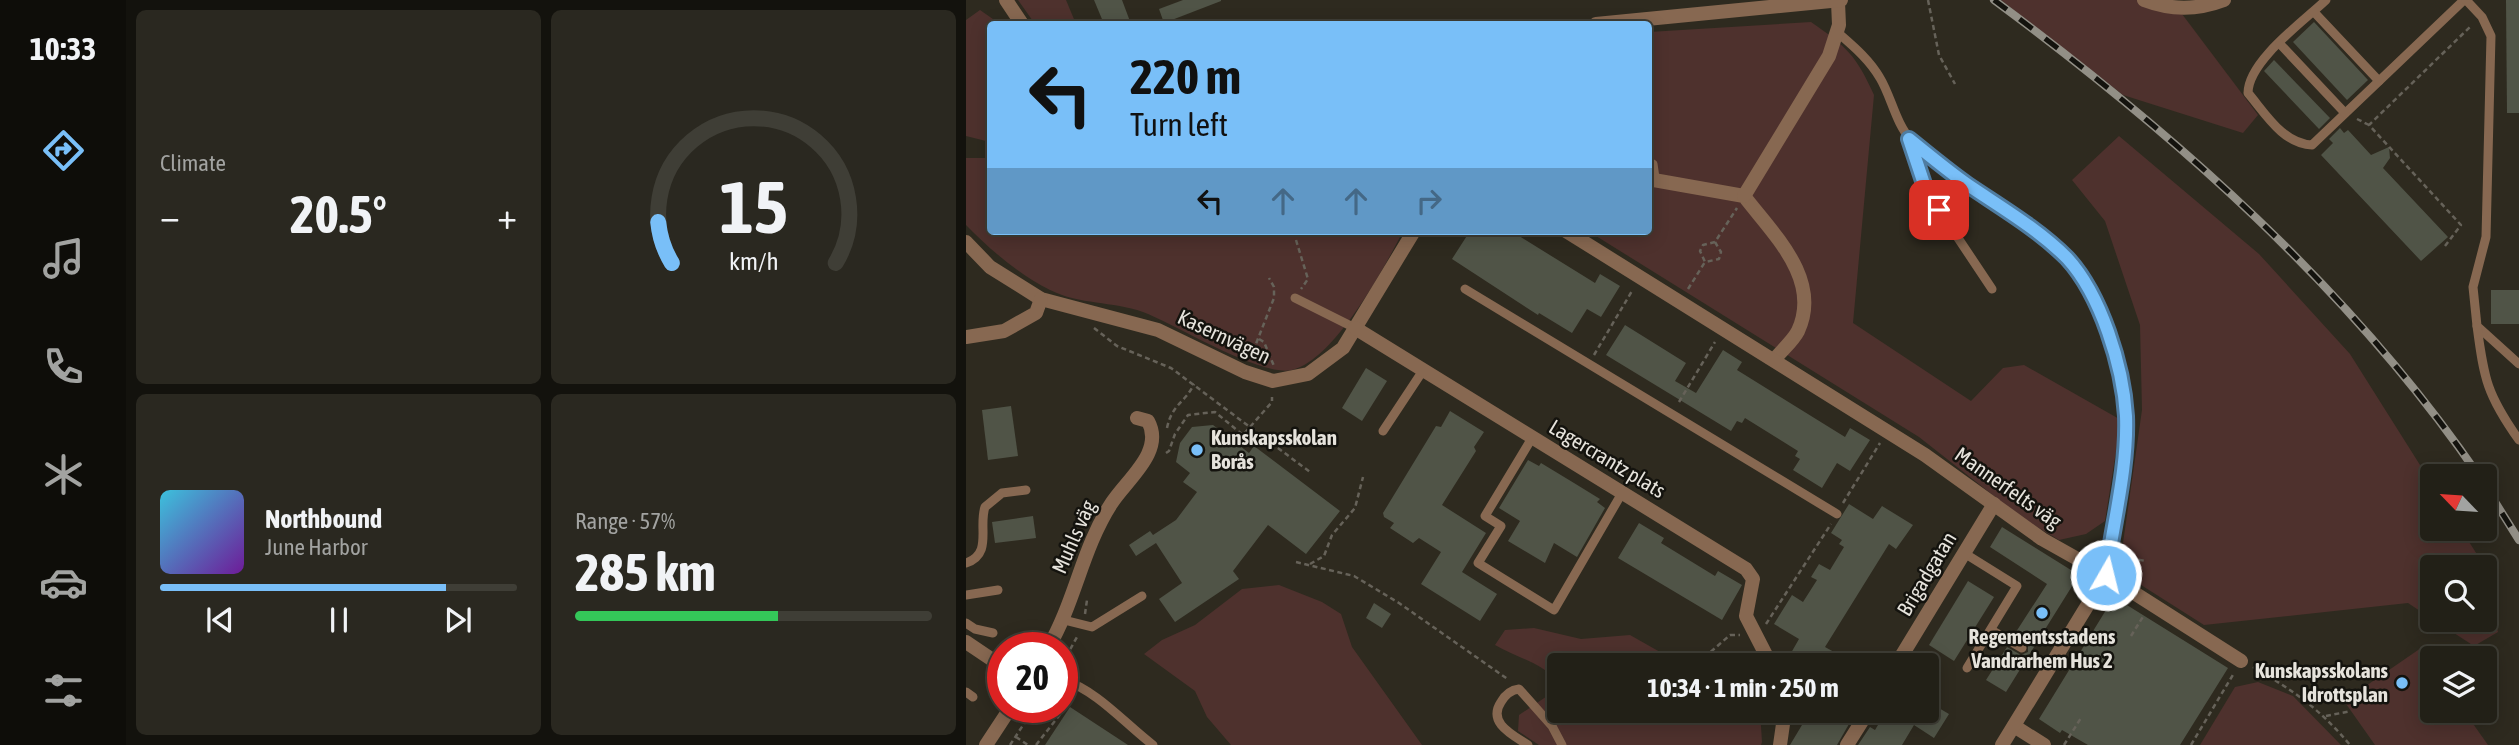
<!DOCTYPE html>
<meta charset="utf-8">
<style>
:root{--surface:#222017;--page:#2a2820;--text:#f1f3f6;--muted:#a2a3a1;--line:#3f3e36;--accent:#79bff8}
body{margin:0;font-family:"Asap Condensed",sans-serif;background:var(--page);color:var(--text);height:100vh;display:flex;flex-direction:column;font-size:26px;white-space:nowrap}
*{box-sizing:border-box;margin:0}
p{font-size:23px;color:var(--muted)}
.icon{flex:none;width:38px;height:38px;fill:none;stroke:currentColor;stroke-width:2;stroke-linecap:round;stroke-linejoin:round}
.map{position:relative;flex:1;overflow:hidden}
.side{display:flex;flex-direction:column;gap:10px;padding:10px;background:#13120d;width:840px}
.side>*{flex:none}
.hud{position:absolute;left:21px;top:21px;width:665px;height:214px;border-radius:7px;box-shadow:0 4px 18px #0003,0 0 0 2px var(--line);background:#79bff8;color:#111;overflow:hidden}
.needle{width:46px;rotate:295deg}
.buttons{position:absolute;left:1454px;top:464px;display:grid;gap:14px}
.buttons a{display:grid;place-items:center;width:77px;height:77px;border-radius:7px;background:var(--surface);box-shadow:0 4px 18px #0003,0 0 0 2px var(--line);font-size:35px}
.speed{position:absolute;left:21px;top:632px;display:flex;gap:14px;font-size:35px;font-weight:700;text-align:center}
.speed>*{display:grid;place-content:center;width:91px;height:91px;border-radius:50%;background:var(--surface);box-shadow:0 4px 18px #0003,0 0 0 2px var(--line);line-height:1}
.speed .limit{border:10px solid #d22;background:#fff;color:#111}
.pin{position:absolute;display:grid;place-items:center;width:60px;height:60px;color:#fff;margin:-30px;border-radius:14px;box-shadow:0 4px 10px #0006}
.me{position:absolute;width:77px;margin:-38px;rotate:8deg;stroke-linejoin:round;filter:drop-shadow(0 0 5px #0008)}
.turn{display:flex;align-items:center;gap:24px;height:147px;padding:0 28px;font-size:32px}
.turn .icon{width:91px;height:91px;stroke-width:2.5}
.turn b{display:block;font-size:49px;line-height:60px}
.lanes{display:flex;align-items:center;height:66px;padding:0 28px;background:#0003;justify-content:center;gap:35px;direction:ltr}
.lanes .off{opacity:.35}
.big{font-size:52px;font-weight:700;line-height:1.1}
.side .card{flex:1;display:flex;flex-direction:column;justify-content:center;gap:10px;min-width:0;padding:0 24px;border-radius:10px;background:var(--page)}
.side .dial{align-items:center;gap:0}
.dial svg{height:182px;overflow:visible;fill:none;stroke:var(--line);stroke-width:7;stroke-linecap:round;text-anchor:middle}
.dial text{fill:var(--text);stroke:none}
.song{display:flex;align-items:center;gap:21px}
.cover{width:84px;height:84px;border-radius:10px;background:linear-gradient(135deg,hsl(190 70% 55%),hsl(280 70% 35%))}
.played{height:7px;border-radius:4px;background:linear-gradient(90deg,var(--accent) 80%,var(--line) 80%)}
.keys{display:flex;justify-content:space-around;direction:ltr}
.heat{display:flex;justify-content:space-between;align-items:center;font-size:38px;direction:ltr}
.charge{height:10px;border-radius:5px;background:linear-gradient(90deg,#34c759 57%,var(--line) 0)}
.side .tiles{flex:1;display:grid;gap:10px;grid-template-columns:repeat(2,1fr)}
.trip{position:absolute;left:581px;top:653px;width:392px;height:70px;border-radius:7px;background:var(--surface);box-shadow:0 4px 18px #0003,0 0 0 2px var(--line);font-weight:700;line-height:70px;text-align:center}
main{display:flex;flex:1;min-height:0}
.menu{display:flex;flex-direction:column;width:126px;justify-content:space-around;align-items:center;background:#0e0d09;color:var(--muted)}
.menu .icon{width:49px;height:49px}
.menu .selected{color:var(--accent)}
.menu b{font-size:32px;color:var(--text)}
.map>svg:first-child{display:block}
.green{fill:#4e312d}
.building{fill:#505447}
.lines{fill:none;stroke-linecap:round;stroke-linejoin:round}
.path{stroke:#666259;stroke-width:2.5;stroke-dasharray:5 3.5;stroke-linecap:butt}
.service{stroke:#876851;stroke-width:9}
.minor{stroke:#876851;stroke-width:14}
.tertiary{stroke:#876851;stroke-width:14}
.rail-casing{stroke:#928f86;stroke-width:8}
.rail{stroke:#14130e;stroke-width:5;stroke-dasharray:16;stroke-linecap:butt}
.route-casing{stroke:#4f7ca1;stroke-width:18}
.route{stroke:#79bff8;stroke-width:12}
.poi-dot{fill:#79bff8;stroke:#14130e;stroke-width:2.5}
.labels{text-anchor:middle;stroke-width:5;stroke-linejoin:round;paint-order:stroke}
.street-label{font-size:21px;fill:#e6e3dc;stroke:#14130e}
.poi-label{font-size:21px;font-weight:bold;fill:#e6e3dc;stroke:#14130e;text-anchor:start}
</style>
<main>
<nav class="menu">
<b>10:33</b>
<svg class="icon selected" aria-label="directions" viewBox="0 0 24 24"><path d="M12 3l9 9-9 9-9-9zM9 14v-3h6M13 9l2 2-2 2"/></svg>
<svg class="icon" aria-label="music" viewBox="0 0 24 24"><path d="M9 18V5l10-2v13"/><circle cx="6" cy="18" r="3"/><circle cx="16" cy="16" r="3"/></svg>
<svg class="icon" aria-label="phone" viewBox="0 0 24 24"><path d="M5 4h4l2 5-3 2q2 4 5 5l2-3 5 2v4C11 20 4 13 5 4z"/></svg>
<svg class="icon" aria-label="climate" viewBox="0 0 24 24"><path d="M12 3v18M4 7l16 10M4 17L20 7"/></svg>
<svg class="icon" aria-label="car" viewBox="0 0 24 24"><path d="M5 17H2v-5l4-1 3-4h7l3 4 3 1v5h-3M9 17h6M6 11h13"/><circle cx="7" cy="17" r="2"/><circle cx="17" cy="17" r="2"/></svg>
<svg class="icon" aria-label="filters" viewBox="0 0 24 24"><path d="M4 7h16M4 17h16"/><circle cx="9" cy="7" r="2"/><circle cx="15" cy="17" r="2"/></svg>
</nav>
<section class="side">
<div class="tiles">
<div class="card"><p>Climate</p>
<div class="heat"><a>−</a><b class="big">20.5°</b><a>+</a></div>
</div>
<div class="card dial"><svg viewBox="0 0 100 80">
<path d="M14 69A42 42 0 1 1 86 69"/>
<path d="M14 69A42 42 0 0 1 8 51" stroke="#79bff8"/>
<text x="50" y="56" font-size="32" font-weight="700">15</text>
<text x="50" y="72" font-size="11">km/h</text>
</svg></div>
<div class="card">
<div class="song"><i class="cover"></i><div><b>Northbound</b><p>June Harbor</p></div></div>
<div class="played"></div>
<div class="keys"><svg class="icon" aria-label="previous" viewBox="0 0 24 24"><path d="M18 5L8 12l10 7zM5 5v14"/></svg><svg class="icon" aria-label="pause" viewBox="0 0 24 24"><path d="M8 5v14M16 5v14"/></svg><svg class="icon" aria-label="next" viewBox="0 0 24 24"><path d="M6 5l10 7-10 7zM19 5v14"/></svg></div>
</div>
<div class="card"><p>Range · 57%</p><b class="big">285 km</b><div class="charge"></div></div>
</div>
</section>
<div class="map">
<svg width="1553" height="745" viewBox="0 0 1553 745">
<rect width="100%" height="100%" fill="#2e2a1f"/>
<g class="green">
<polygon points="52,0 100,0 110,24 69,24"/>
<polygon points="1035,0 1184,0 1213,10 1292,115 1277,133 1157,95"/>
<polygon points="14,10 34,24 24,24 24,142 0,136 0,20"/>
<path d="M845 22C881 47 890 55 908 95L887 323 1005 401 1037 368 1058 365 1155 420 1139 521 1120 534 1093 540 1056 518 953 437 622 231H682L683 32Z"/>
<polygon points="1153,136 1293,254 1384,354 1466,484 1466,528 1495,529 1517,564 1518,567 1466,567 1466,619 1442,603 1238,625 1153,571 1176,410 1174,325 1139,221 1106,180"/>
<path d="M0 158H24V231H437C418 269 368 360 326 370 294 377 211 325 177 312 146 301 114 305 84 290 54 275 23 249 0 225Z"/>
<polygon points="1519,574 1532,632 1508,646 1468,620 1519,620"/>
<polygon points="313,585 356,602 375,614 386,647 456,745 265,745 241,717 229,691 178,654 196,640 229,625 276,589"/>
<path d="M568 628 615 639 664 635 717 665H593V683C576 662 553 659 529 645L539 630Z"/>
<polygon points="1455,648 1466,665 1466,710 1498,711 1522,745 1409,745 1378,701"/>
<polygon points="1292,682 1327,696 1375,745 1234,745 1269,687"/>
<polygon points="593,688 593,710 794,711 796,742 795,745 573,745 552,731 553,715"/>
</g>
<g class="building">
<polygon points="128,0 156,0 165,24 138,24"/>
<polygon points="217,0 255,0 255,1 198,23 193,9"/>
<polygon points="1540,0 1553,0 1553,113 1541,113"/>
<polygon points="1348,22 1402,80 1381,100 1327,42"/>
<polygon points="1308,60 1364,118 1353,129 1298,71"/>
<polygon points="1374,128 1378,133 1382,130 1405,155 1423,147 1424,158 1417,168 1482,237 1455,261 1355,155 1367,143 1363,139"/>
<polygon points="504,231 545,231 629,283 634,274 654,286 635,317 621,309 606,333 573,313 572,315 486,259"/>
<rect x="1525" y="290" width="28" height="34"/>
<polygon points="659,325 720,363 709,381 730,393 757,350 776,362 771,370 879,437 884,428 904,440 884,471 871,463 856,488 827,470 834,459 829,456 832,451 779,418 776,423 771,421 765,431 640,355"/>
<polygon points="400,368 421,381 396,421 376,408"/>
<polygon points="45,406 52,456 22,460 16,410"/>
<polygon points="484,411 518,432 508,447 510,451 476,505 520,533 496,572 531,594 514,621 455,584 475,552 453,538 447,543 424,528 428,523 418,517 417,513 470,426 475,427"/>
<polygon points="247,425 283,453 288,446 374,511 340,554 302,525 267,571 273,579 209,622 193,599 216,583 190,543 170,556 163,545 184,531 187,535 210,520 231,492 217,482 224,473 210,462 214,443 226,427"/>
<polygon points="562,460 573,466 575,463 608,483 634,499 631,502 639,508 611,557 588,543 579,563 542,541 554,521 533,508"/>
<polygon points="883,504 907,519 916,506 947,525 930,549 923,544 859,647 868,652 860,665 845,665 825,653 833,639 808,624 826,595 837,602 851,580 845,577 853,564 864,570 878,547 873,544 876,540 865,533"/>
<polygon points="67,516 70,538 29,543 26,522"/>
<polygon points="673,523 698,538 695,543 749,576 752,571 776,585 756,620 652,558"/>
<polygon points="1036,527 1113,575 1040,692 1020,680 1041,647 1055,655 1062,652 1062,644 1048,635 1081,584 1024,547"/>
<polygon points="1002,581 1028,597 988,661 963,645"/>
<polygon points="1148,597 1262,668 1214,745 1122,745 1096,730 1094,733 1073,719"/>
<polygon points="408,603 425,614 416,628 400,618"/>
<polygon points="961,701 983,714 968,738 948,725 936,745 892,745 904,727 909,730 921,710 961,710"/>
<polygon points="104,707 162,745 79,745"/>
<polygon points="845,710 877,710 887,717 871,745 824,745"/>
</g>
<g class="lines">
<g class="path">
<polyline points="962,0 973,55 989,84"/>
<polyline points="1391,119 1403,125"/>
<polyline points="330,240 342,279 335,289"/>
<polyline points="749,242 755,252 753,259 739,262 734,251 737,245 749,242 771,208"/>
<polyline points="1479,246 1495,225 1403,125 1506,25"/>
<polyline points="722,289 739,262"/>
<polyline points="128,328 151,346 205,368 344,472"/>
<polyline points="293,339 298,342 308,366"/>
<polyline points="628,355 666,291"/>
<polyline points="284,359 308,298 308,287 303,278"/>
<polyline points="713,402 749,342"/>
<path d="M201 428C206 404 219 403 228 384"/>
<polyline points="200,453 203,451 209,434 222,415 249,412 277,435 306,402 306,397"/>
<polyline points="877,503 914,443"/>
<polyline points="1156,557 1180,561"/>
<polyline points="330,562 388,576 433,603 543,680"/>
<polyline points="344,564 358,556 366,535 389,508 397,477"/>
<polyline points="119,614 121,600"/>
<polyline points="800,624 865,524"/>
<polyline points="1165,636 1178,615"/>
<polyline points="732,663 764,635 774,635"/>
<polyline points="96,664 111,637"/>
<path d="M1287 667C1328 691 1354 709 1384 745"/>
<polyline points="1360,716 1385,711"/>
<polyline points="50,737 62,745"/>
<polyline points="44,745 69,707"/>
<polyline points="70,745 107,698"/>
<polyline points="1098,745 1115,718"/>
<polyline points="1225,745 1268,673"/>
</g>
<g class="service">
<path d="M1360 0C1338 21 1282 61 1282 93 1299 113 1317 144 1346 145L1498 0"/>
<polyline points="1500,0 1516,17 1525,36 1520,237 1507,287 1511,326 1553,364"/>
<polyline points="1348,12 1413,81"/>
<path d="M871 32C887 46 903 59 914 78 925 96 930 124 945 140 981 179 1033 201 1074 234 1127 277 1157 348 1160 416 1162 468 1147 523 1140 575"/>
<polyline points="1314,44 1379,113"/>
<polyline points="944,141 960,190 1026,289"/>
<polyline points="682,161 687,164 689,178"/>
<polyline points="499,289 871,514"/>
<polyline points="329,298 389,328"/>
<path d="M1511 326C1518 379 1521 395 1553 440"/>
<polyline points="417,431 456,372"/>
<polyline points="566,438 519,516 535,526 512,563 588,610 656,493"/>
<polyline points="998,553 1051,586 1001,668"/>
<path d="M0 563C27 554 12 527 19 507L36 493 60 490"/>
<polyline points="0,595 32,590"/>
<polyline points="98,620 126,627 176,596"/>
<polyline points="0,623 9,629 27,633"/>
<polyline points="1025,630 1056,648"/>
<path d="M96 679C133 692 157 722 187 745"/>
<polyline points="0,692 7,697"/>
<path d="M562 745C547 735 521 723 535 702 539 695 545 690 553 689L586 726 596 745"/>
</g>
<g class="minor">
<path d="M1178 0C1204 10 1232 10 1258 0"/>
<path d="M682 179 778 196C807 234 856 279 832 331 827 341 815 351 808 360"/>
<polyline points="778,196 863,56 873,25 872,2"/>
<polyline points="600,231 959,455 1076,539 1140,575 1275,661"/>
<polyline points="0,242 24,267 75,299 192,330 279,372 307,381 342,374 377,348 448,231"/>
<polyline points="389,328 780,569 787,579 780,616 800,655 809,665"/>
<polyline points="0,337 38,331 70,313 75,299"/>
<polyline points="0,642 37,667"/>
<path d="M82 648C109 602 116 549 145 504 160 480 199 452 182 421L171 418"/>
<polyline points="930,665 1028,504"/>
<polyline points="1048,726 1078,745"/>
<polyline points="20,745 45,707"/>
<polyline points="814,745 819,710"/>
<polyline points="881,745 903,710"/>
<polyline points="1036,745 1140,575"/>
</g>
<g class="tertiary">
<polyline points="40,0 56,24"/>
<polyline points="630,24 875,0"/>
</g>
<defs>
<g id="rail">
<path d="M1028 0C1209 134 1385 289 1513 476"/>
<polyline points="1519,486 1553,540"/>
</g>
</defs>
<use href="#rail" class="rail-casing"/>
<use href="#rail" class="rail"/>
</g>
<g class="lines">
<defs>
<path id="route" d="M973 210 960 190 943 139C963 155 982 171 1002 185 1036 208 1072 229 1101 258 1135 295 1157 366 1160 416 1162 468 1147 523 1140 575"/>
</defs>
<use href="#route" class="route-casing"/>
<use href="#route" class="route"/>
</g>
<g class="poi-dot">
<circle cx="231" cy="450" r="7"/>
<circle cx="1076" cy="613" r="7"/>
<circle cx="1436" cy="683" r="7"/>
</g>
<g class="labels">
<g class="street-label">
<text transform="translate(258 337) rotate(25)" y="7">Kasernvägen</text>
<text transform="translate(641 459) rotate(31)" y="7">Lagercrantz plats</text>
<text transform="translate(1042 488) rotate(35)" y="7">Mannerfelts väg</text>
<text transform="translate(108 537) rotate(-66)" y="7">Muhls väg</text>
<text transform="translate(961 574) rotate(-59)" y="7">Brigadgatan</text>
</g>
<g class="poi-label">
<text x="245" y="445">Kunskapsskolan<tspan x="245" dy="24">Borås</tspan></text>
<text x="1076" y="644" text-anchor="middle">Regementsstadens<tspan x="1076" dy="24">Vandrarhem Hus 2</tspan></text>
<text x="1422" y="678" text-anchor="end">Kunskapsskolans<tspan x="1422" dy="24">Idrottsplan</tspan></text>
</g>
</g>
</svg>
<div class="buttons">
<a><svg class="needle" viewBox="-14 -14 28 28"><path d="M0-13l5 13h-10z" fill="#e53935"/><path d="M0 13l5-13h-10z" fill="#a2a3a1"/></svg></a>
<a><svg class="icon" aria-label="search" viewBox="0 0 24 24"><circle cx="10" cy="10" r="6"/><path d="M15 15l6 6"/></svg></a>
<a><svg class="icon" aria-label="layers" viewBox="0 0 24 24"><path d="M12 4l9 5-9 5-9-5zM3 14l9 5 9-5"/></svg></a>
</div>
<div class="speed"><div class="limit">20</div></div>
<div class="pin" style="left:973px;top:210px;background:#d93025"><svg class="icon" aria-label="arrive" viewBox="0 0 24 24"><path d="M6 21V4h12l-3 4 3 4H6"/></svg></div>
<svg class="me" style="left:1140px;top:575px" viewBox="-20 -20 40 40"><circle r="17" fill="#79bff8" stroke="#fff" stroke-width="3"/><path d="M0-11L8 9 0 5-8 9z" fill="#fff"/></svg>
<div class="trip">10:34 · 1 min · 250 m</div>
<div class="hud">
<div class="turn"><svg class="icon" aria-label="left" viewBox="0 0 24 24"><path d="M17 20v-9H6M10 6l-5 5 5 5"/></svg><div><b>220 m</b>Turn left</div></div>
<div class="lanes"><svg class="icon" aria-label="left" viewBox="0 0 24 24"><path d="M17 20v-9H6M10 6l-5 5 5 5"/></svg><svg class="icon off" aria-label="ahead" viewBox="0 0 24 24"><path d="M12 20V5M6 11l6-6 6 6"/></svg><svg class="icon off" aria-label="ahead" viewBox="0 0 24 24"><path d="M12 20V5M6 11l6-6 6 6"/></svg><svg class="icon off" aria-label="right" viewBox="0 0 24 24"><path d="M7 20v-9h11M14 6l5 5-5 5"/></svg></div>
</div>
</div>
</main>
